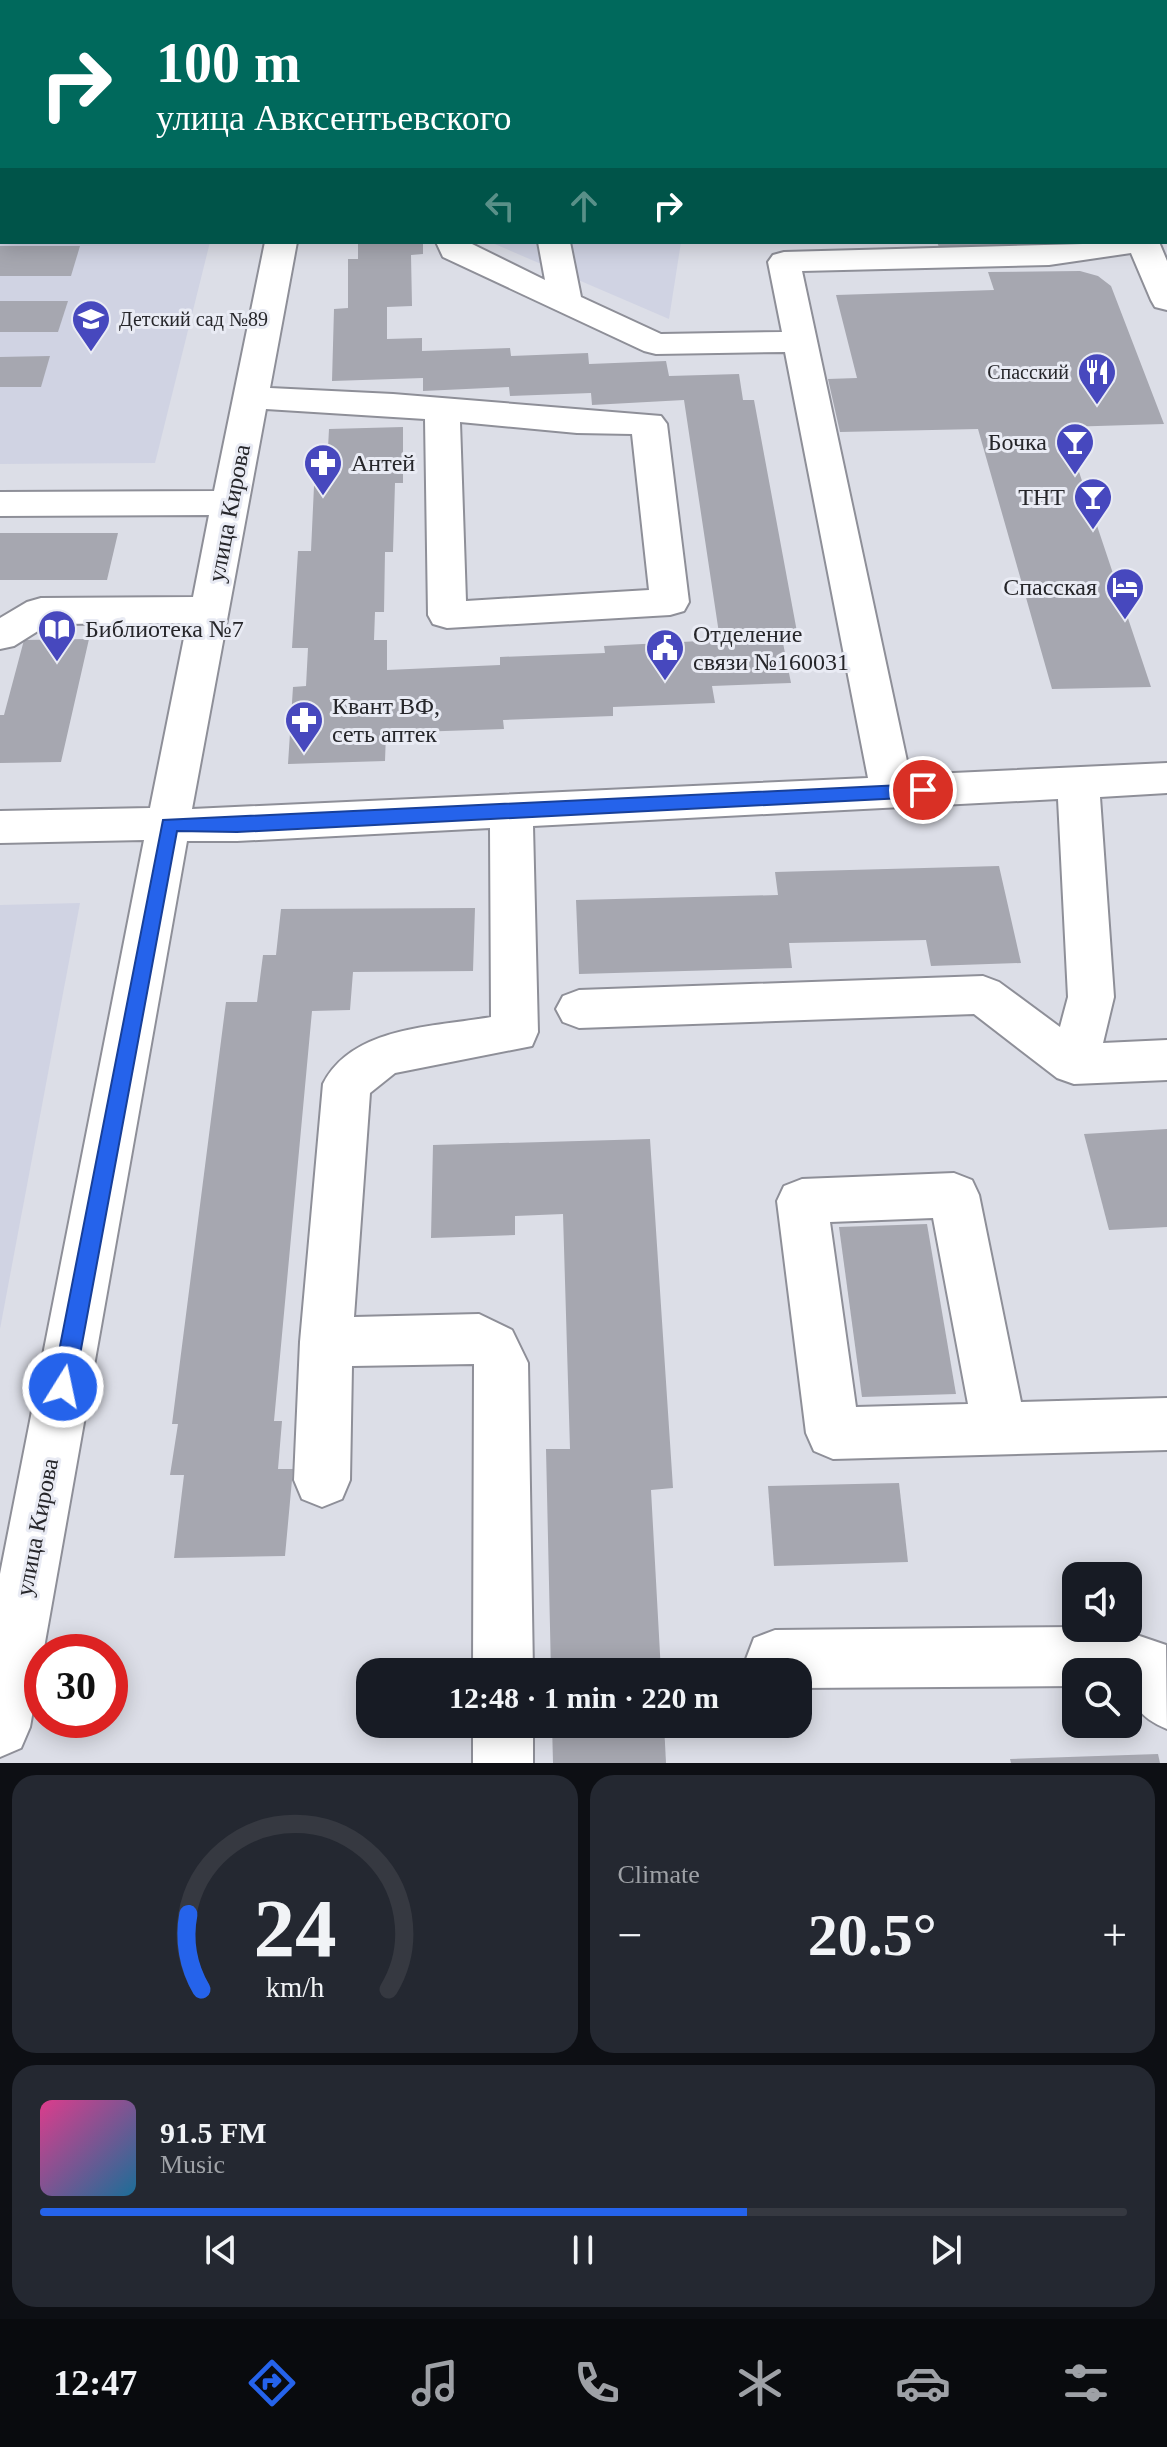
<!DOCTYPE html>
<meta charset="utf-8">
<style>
:root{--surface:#171b24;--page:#242831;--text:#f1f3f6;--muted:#9ea1a6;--line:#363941;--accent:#2563eb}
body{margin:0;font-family:Georgia,serif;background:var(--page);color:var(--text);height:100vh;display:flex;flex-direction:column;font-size:30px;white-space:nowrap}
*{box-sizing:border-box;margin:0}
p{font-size:26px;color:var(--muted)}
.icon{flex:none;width:44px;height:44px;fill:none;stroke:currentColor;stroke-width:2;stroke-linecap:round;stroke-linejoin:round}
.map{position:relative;height:1763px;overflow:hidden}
.side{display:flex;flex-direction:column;gap:12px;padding:12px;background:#0d0f14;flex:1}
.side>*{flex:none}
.hud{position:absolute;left:0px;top:0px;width:1168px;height:244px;box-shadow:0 4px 20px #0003;background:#00695c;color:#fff;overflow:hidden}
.fabs{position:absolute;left:1062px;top:1562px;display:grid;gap:16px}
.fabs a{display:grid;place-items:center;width:80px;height:80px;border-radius:16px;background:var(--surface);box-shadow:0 4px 20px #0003;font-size:40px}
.speed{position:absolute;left:24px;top:1634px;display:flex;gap:16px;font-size:40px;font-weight:700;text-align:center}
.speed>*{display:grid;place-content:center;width:104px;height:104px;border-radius:50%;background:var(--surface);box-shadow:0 4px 20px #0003;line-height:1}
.speed .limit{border:12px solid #d22;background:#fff;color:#111}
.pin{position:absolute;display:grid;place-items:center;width:68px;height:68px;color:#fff;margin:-34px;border:4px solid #fff;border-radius:50%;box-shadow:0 2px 8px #0007}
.me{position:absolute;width:88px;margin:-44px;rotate:10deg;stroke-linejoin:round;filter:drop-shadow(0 0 6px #0008)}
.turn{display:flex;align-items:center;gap:28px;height:168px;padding:0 24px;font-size:36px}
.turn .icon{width:104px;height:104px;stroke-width:2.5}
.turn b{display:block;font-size:56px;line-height:68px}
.lanes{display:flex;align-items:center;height:76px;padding:0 24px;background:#0003;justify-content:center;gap:40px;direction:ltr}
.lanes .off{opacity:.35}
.big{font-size:60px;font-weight:600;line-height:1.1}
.side .tile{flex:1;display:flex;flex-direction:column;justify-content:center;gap:12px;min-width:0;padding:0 28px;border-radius:24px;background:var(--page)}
.side .dial{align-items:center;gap:0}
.dial svg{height:208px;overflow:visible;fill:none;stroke:var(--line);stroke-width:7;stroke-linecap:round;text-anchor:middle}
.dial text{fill:var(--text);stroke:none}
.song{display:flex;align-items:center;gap:24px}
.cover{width:96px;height:96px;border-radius:12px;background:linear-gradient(135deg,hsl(330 70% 55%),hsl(200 70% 35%))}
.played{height:8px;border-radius:4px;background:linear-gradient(90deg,var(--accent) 65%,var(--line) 65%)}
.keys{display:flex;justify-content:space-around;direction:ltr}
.heat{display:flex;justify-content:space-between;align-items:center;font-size:44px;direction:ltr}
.side .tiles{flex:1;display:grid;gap:12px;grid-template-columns:1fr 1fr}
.tile:last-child{grid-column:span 2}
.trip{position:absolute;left:356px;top:1658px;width:456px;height:80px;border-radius:24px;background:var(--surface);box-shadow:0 4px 20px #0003;font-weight:600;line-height:80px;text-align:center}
.dock{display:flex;height:128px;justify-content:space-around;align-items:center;background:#090b0e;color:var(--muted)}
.dock .icon{width:56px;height:56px}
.dock .current{color:var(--accent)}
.dock b{font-size:36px;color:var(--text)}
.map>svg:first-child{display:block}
.built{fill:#d0d3e3}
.building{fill:#a6a7b0}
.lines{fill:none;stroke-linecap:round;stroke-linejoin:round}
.minor-casing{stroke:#8e8f98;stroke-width:4}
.minor{fill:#fff;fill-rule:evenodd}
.route{fill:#2563eb;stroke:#184099;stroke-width:2}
.labels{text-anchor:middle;stroke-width:6;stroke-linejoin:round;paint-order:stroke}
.far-poi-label{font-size:20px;fill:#26262a;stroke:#e9ebf4;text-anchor:start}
.poi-label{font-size:24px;fill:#26262a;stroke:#e9ebf4;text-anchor:start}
.street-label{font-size:24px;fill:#26262a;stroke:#e9ebf4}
</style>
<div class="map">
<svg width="1167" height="1763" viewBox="0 0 1167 1763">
<rect width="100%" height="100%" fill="#dcdee7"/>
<g class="built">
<polygon points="0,181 2,242 210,242 155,463 0,464"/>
<polygon points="490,242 681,242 669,319"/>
<polygon points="80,903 0,1329 0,905"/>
</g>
<g class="building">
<polygon points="358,242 423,242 423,254 411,255 412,306 387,307 387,339 422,338 422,351 510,348 511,356 588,353 589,364 666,361 669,376 739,374 743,400 754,400 797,632 781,633 791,683 712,686 715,703 613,707 613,716 503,720 504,729 386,733 385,761 288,764 293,687 306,686 308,648 292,648 298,551 311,551 314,486 326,486 329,429 403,427 403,483 395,483 393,552 385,552 384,612 375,612 374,640 387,640 387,670 500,665 500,657 605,653 604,646 720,640 684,400 592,405 591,393 510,396 509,387 423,391 423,378 332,381 334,309 348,308 348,259 358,259"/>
<polygon points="937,242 1025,242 1027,249 940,250"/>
<polygon points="0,246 80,246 71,276 0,276"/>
<polygon points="1080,271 1098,276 1111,286 1164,424 1064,427 1151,687 1052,689 978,429 840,432 828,379 857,378 836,295 994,290 988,272"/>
<polygon points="0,301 68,301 58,332 0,332"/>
<polygon points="50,356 41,387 0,387 0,357"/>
<polygon points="0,533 118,533 107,580 0,580"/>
<polygon points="89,639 61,762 0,763 0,715 4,715 24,640"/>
<polygon points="999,866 1021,963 931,966 926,940 789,943 792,968 579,974 576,900 778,895 775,872"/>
<polygon points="475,908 473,971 353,972 350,1010 312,1011 274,1421 282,1421 278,1469 293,1469 285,1556 174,1558 184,1475 170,1475 178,1424 172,1424 226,1002 257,1002 263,955 276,955 281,909"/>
<polygon points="1167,1129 1167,1227 1109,1230 1084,1134"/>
<polygon points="650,1139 673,1488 651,1490 661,1672 551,1672 546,1449 570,1449 563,1214 515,1216 515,1235 431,1238 433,1145"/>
<polygon points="927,1224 956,1394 862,1397 839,1227"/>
<polygon points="899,1483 908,1562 774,1566 768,1486"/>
<polygon points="552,1724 664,1724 666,1763 553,1763"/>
<polygon points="1158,1754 1160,1763 1011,1763 1010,1759"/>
</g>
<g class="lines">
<defs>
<g id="minor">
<polygon points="52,0 80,0 51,2"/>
<polygon points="137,0 165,0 136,2"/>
<rect x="314" y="0" width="28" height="2"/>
<polygon points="904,0 936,0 938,2 906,2"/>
<rect x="0" y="59" width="2" height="18"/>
<rect x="0" y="132" width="2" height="18"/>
<rect x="1166" y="193" width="1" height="21"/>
<path d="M265 242H297L270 388 393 394 661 416 667 424 689 602 684 611 670 615 447 628 433 624 428 615 425 419 266 409 192 809 868 778 785 352 656 354 644 351 443 257 436 242H468L545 280 538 242H570L581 297 661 334 782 332 768 262 773 255 784 252 1159 242 1167 261V310L1155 307 1151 300 1131 253 1049 265 802 271 910 775 1167 763V793L1100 797 1114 997 1103 1043 1167 1040V1080L1074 1084 1057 1078 974 1014 579 1028 563 1022 556 1009 563 996 579 990 983 976 999 982 1060 1027 1068 997 1058 799 533 826 538 1032 532 1046 395 1073 370 1093 354 1317 479 1314 512 1330 528 1363 533 1672H473L474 1364 352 1366 350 1480 342 1499 322 1507 302 1499 294 1480 300 1342 323 1084C352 1026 435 1027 491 1017L490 828 237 841H187L30 1727 21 1748 0 1757V1574L144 840 0 843V811L150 808 187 623 49 624 14 646 0 649V618L27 602 41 598 193 597 209 515 0 516V492L214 491ZM460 422 577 433 632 434 649 590 466 601Z"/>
<path d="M954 1173 972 1180 979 1195 1021 1402 1167 1398V1450L833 1459 814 1451 806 1433 777 1201 784 1186 802 1179ZM933 1218 968 1404 856 1407 830 1222Z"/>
<path d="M1076 1627 1116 1628 1166 1645 1167 1729C1139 1717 1128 1703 1128 1672H1076V1686L798 1688V1672H751L746 1659 754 1638 775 1630Z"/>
<rect x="473" y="1724" width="60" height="39"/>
</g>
</defs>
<use href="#minor" class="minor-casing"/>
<use href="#minor" class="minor"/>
</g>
<polygon class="route" points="923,784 932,790 923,797 237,832 177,831 74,1387 71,1395 63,1398 56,1395 52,1387 163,820"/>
<defs>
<symbol id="school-pin" viewBox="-11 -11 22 30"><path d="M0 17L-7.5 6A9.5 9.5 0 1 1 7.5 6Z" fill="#4748be" stroke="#e9ebf4"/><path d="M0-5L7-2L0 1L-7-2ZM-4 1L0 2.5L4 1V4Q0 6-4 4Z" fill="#fff"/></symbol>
<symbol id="restaurant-pin" viewBox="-11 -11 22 30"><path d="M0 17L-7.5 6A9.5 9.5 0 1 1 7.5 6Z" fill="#4748be" stroke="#e9ebf4"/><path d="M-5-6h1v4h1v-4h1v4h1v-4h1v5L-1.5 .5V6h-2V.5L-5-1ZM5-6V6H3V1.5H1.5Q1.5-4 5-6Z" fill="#fff"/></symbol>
<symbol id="bar-pin" viewBox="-11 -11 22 30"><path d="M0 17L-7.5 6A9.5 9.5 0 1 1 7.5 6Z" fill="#4748be" stroke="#e9ebf4"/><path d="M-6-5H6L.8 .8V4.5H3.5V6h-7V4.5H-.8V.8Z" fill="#fff"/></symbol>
<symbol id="pharmacy-pin" viewBox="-11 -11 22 30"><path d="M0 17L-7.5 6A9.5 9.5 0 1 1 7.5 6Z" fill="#4748be" stroke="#e9ebf4"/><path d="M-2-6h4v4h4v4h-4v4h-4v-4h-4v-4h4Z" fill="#fff"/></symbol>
<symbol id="hotel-pin" viewBox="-11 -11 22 30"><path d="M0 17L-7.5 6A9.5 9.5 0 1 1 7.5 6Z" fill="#4748be" stroke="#e9ebf4"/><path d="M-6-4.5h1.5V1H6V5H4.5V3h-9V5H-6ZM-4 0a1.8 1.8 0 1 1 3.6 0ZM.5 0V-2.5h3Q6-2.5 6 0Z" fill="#fff"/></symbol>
<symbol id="library-pin" viewBox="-11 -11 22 30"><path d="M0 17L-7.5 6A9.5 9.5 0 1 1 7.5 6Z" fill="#4748be" stroke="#e9ebf4"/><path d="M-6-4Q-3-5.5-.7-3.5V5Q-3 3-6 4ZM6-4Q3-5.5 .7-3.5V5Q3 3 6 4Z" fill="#fff"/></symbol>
<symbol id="civic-pin" viewBox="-11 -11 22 30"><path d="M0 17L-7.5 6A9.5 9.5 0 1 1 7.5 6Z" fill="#4748be" stroke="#e9ebf4"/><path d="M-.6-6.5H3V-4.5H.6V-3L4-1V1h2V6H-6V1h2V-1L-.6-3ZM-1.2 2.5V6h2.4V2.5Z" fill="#fff"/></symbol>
</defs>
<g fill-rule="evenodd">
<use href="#school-pin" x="69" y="297" width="44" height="60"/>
<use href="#restaurant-pin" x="1075" y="350" width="44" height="60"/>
<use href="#bar-pin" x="1053" y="420" width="44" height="60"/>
<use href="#pharmacy-pin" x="301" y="441" width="44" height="60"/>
<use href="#bar-pin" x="1071" y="475" width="44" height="60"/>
<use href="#hotel-pin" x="1103" y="565" width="44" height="60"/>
<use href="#library-pin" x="35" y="607" width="44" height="60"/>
<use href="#civic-pin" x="643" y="626" width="44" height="60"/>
<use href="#pharmacy-pin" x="282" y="698" width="44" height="60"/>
</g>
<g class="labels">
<g class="far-poi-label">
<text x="119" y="326">Детский сад №89</text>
<text x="1069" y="379" text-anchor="end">Спасский</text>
</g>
<g class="poi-label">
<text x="1047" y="450" text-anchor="end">Бочка</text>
<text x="351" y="471">Антей</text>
<text x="1065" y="505" text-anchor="end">ТНТ</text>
<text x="1097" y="595" text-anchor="end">Спасская</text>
<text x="85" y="637">Библиотека №7</text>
<text x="693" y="642">Отделение<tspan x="693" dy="28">связи №160031</tspan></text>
<text x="332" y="714">Квант ВФ,<tspan x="332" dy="28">сеть аптек</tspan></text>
</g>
<g class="street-label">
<text transform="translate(229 513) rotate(-79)" y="8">улица Кирова</text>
<text transform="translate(37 1527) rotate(-79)" y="8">улица Кирова</text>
</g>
</g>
</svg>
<div class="fabs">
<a><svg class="icon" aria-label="sound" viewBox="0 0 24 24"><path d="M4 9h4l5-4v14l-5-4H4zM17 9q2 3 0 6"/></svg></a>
<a><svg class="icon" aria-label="search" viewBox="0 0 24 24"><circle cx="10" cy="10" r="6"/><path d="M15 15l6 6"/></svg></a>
</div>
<div class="speed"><div class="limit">30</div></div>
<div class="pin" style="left:923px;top:790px;background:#d93025"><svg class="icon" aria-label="arrive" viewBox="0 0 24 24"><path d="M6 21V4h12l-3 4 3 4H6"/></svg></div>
<svg class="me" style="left:63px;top:1387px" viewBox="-20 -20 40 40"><circle r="17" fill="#2563eb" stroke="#fff" stroke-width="3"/><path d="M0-11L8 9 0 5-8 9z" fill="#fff"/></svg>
<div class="trip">12:48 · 1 min · 220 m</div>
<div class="hud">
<div class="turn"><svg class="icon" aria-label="right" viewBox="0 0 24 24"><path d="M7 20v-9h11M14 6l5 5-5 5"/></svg><div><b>100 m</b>улица Авксентьевского</div></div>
<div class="lanes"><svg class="icon off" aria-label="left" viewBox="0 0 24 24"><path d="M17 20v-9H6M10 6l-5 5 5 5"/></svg><svg class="icon off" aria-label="ahead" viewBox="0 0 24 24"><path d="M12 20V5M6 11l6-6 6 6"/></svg><svg class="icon" aria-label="right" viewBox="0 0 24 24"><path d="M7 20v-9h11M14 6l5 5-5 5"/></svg></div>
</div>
</div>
<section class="side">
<div class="tiles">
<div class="tile dial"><svg viewBox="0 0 100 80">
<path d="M14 69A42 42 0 1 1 86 69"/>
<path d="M14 69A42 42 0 0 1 9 40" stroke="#2563eb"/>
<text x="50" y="56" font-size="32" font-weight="700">24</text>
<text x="50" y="72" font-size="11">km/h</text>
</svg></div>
<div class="tile"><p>Climate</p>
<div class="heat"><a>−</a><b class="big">20.5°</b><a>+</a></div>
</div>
<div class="tile">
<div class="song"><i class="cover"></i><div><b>91.5 FM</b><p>Music</p></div></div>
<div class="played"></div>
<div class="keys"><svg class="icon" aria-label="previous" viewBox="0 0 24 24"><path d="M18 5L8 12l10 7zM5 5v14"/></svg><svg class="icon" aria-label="pause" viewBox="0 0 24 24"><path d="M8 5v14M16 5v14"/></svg><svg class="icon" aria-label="next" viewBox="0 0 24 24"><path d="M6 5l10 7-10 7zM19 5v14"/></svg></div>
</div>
</div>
</section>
<nav class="dock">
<b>12:47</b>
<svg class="icon current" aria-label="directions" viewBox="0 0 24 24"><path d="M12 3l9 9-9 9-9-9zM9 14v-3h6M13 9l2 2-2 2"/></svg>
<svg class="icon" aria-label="music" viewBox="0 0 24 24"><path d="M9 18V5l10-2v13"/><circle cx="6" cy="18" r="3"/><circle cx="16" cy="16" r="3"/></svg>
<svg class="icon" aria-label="phone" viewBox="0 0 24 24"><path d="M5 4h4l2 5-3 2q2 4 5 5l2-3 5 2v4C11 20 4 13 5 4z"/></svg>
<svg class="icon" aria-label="climate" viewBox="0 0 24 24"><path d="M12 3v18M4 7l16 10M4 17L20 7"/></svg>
<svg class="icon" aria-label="car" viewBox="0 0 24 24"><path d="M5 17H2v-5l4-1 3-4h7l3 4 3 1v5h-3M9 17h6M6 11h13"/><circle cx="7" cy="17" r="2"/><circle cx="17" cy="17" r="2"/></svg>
<svg class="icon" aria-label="filters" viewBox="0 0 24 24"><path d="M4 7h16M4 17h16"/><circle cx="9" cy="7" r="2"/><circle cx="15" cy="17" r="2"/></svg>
</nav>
